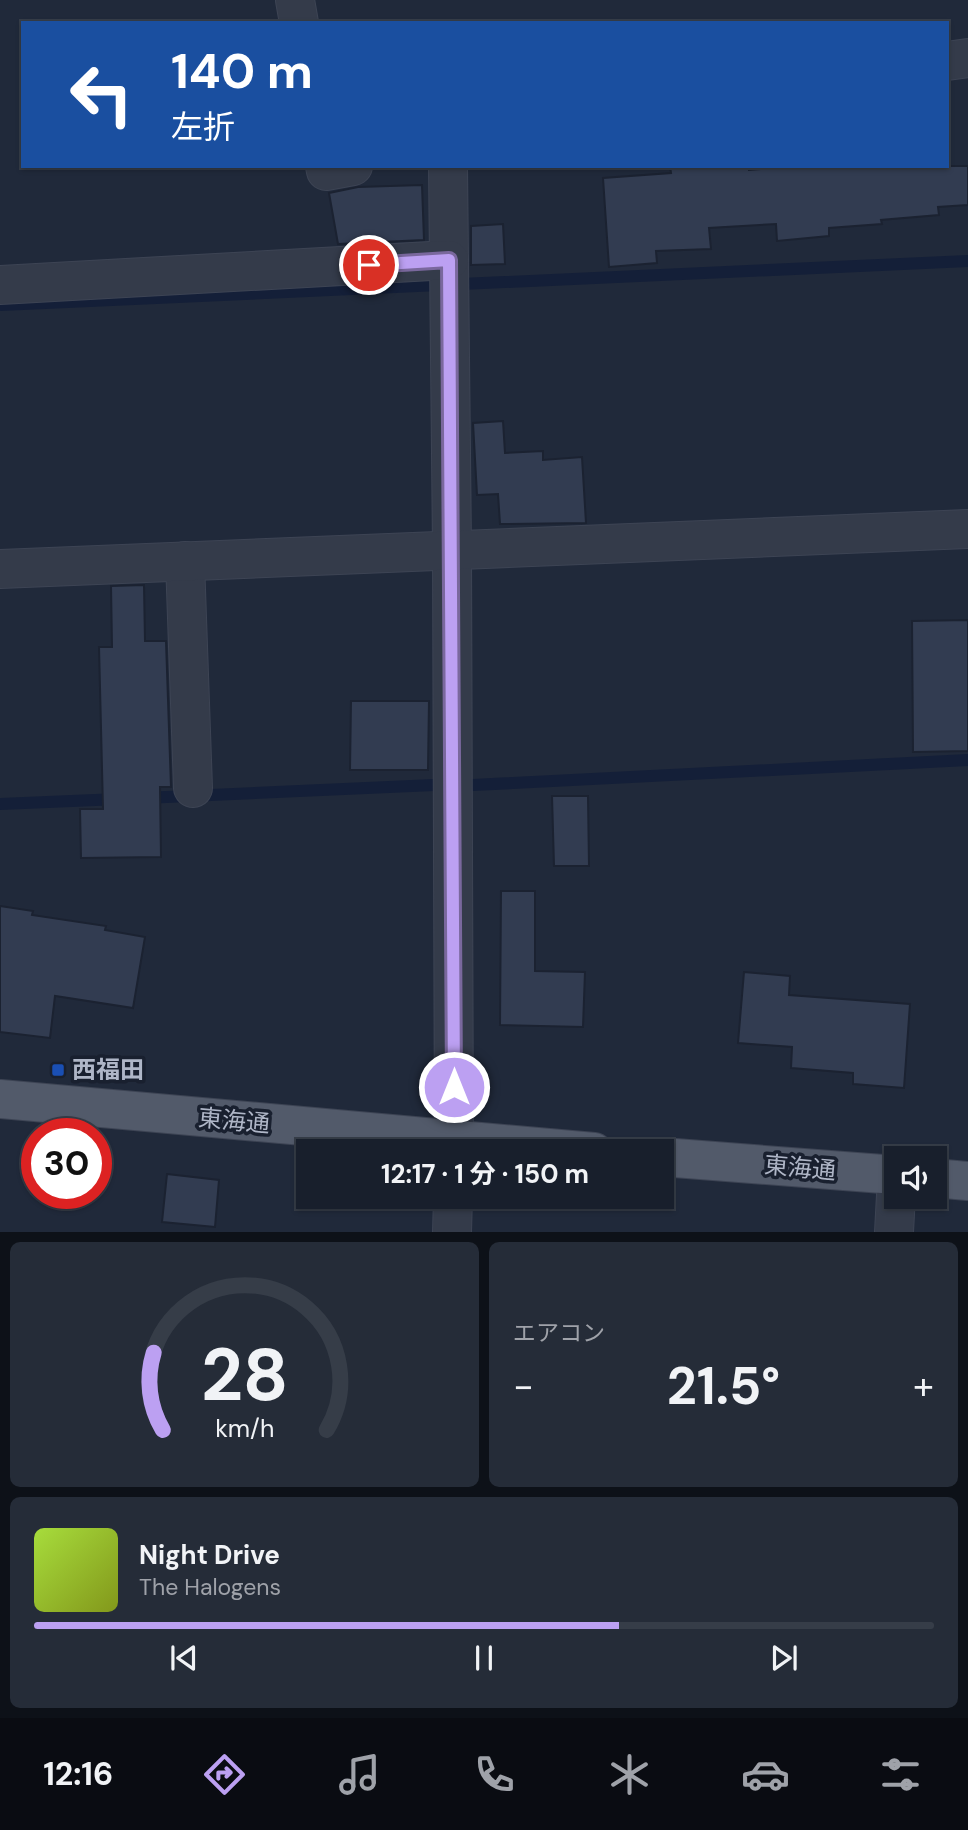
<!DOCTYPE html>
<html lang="ja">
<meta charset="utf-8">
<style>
:root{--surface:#181f2c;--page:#252c38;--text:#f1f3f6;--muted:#9fa2a9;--line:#363d48;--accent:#bca0f2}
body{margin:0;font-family:"DM Sans","Noto Sans JP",sans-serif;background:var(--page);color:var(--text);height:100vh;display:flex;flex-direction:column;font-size:26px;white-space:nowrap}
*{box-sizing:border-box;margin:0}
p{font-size:23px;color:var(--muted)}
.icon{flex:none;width:38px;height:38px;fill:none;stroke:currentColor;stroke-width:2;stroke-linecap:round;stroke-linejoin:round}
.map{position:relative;height:1232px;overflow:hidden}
.sheet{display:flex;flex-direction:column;gap:10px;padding:10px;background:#0d1118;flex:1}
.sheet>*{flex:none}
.banner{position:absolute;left:21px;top:21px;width:928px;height:147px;border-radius:0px;box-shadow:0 2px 5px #0004,0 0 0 2px var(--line);background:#1a4fa0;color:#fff;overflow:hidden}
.fabs{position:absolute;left:884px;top:1146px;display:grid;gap:14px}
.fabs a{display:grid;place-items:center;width:63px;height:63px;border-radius:0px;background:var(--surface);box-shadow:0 2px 5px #0004,0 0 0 2px var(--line);font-size:35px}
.speed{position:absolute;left:21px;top:1118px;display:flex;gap:14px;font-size:35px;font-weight:700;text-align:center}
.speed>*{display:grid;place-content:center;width:91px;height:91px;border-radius:50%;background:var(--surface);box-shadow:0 2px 5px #0004,0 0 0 2px var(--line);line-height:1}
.speed .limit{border:10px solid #d22;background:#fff;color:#111}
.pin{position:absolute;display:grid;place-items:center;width:60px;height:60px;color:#fff;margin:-30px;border:4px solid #fff;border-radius:50%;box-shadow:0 2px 7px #0007}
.me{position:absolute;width:77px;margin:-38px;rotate:0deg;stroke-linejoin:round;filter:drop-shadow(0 0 5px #0008)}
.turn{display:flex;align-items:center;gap:24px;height:147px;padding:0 35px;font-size:32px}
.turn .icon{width:91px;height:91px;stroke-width:2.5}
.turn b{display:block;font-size:49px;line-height:60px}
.big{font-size:52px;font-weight:700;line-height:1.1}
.sheet .tile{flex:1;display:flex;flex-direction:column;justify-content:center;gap:10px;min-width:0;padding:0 24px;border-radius:10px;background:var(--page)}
.sheet .dial{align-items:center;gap:0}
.dial svg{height:182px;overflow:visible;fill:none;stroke:var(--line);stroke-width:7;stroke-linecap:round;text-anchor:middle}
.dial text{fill:var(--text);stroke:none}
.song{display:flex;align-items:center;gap:21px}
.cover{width:84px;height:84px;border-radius:10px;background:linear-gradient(135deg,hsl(80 70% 55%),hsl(70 70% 35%))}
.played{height:7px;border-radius:4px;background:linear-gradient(90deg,var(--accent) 65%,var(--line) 65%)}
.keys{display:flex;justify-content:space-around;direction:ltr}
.heat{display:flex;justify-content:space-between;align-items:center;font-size:38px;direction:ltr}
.sheet .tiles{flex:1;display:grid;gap:10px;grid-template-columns:1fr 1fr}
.tile:last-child{grid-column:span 2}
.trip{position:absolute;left:296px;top:1139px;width:378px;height:70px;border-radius:0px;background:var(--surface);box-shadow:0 2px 5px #0004,0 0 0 2px var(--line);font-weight:700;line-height:70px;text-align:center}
.tabs{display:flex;height:112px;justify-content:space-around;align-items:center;background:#0a0c12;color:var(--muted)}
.tabs .icon{width:49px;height:49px}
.tabs .on{color:var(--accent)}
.tabs b{font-size:32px;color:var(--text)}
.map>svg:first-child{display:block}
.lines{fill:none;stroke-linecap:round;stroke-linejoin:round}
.stream{stroke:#141f38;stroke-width:12}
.building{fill:#323c51;stroke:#1b2231;stroke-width:2}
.minor-casing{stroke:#3d4454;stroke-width:40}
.major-casing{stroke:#3d4454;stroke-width:40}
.minor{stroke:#343b4a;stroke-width:38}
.major{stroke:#525a6a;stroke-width:38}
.route-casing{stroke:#7a689d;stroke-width:18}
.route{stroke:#bca0f2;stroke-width:12}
.transit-dot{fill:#1a4fb4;stroke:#19202f;stroke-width:2.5}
.labels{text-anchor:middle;stroke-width:7;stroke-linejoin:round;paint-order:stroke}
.poi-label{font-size:24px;font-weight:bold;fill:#afb6c7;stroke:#19202f;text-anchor:start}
.street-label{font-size:24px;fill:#afb6c7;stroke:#19202f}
</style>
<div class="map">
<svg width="968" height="1232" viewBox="0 0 968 1232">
<rect width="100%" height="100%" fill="#20293a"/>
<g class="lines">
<g class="stream">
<polyline points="1,305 968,261"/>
<polyline points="473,785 968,760"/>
<polyline points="144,798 434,785"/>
<polyline points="0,804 119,799"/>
</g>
</g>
<g class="building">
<polygon points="670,166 749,166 749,170 797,166 968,166 968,205 938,207 939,215 881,220 882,224 829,228 829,236 777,241 776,224 709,228 711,249 656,251 657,263 609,267 603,178 671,173"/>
<polygon points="422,185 424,240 338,244 329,193 358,187"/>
<polygon points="503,224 505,264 471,265 471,226"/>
<polygon points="503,421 505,453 543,451 543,460 582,457 586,523 500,524 498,494 477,495 473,423"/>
<polygon points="144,585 145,641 166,641 171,787 160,787 161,857 81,858 80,809 103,809 99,647 112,647 111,586"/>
<polygon points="968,620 968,751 913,752 912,621"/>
<polygon points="351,701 429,701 428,770 350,770"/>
<polygon points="552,796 588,796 589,866 554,866"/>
<polygon points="501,891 535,891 535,971 585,972 583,1027 500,1025"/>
<polygon points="0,906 33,911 32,915 106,926 105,930 145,937 133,1008 55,996 50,1038 0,1032"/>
<polygon points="744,972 790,976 789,995 910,1004 904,1088 853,1084 853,1073 791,1068 792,1047 738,1043"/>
<polygon points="167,1174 219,1180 215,1227 162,1222"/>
</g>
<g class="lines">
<defs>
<g id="minor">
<polyline points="295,0 299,23"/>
<polyline points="947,61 968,58"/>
<polyline points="325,166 326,171 353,166"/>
<polyline points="448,166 452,549 454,1152"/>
<polyline points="0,285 449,260"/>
<polyline points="185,561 193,788"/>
<polyline points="0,569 968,529"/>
<polyline points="452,1232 453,1197"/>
<polyline points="894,1232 896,1195"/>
</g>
<g id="major">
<polyline points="0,1099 594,1152"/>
<polyline points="662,1157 896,1175"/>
<polyline points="934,1178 968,1181"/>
</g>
</defs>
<use href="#minor" class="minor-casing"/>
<use href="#major" class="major-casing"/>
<use href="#minor" class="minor"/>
<use href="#major" class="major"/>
</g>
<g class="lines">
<defs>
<polyline id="route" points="369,265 449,260 454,1087"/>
</defs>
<use href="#route" class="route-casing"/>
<use href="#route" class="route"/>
</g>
<rect class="transit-dot" x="51" y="1063" width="14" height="14" rx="3.5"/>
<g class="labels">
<g class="poi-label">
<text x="72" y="1078">西福田</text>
</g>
<g class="street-label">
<text transform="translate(234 1121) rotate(5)" y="8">東海通</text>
<text transform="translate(800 1168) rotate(5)" y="8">東海通</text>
</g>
</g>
</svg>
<div class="fabs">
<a><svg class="icon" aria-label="sound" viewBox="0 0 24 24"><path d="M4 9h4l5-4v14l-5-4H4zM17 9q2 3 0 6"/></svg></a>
</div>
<div class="speed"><div class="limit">30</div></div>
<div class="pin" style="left:369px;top:265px;background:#d93025"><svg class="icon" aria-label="arrive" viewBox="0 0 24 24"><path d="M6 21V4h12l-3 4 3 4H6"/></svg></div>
<svg class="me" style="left:454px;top:1087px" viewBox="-20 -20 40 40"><circle r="17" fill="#bca0f2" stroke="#fff" stroke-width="3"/><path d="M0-11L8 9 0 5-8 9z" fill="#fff"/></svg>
<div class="trip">12:17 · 1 分 · 150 m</div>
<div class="banner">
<div class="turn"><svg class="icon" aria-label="left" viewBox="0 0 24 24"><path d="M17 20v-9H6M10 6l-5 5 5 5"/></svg><div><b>140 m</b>左折</div></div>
</div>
</div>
<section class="sheet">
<div class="tiles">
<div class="tile dial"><svg viewBox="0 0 100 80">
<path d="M14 69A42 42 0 1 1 86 69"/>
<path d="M14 69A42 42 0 0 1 10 35" stroke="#bca0f2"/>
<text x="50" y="56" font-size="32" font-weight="700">28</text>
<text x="50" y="72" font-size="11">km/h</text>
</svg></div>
<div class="tile"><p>エアコン</p>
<div class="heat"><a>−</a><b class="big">21.5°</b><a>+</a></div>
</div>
<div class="tile">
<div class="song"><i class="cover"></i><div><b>Night Drive</b><p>The Halogens</p></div></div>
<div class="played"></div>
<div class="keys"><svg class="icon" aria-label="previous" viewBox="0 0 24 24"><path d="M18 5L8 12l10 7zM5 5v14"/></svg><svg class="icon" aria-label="pause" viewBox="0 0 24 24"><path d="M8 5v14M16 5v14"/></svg><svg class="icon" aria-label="next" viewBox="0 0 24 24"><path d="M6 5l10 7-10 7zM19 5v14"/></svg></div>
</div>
</div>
</section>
<nav class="tabs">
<b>12:16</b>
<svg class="icon on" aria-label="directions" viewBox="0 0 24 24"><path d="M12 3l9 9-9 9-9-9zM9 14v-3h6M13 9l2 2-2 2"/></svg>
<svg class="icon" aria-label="music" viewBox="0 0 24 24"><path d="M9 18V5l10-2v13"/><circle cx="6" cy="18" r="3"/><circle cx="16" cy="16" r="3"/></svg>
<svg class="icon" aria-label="phone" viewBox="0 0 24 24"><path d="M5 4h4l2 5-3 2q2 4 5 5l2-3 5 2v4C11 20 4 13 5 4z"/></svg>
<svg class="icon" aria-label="climate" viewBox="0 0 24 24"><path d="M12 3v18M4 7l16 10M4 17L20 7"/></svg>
<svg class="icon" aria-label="car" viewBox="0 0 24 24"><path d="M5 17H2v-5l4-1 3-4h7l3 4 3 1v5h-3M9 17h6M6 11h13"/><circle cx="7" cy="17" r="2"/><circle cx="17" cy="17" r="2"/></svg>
<svg class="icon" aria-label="filters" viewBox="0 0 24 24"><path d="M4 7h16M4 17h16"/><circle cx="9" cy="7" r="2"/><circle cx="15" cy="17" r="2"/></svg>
</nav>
